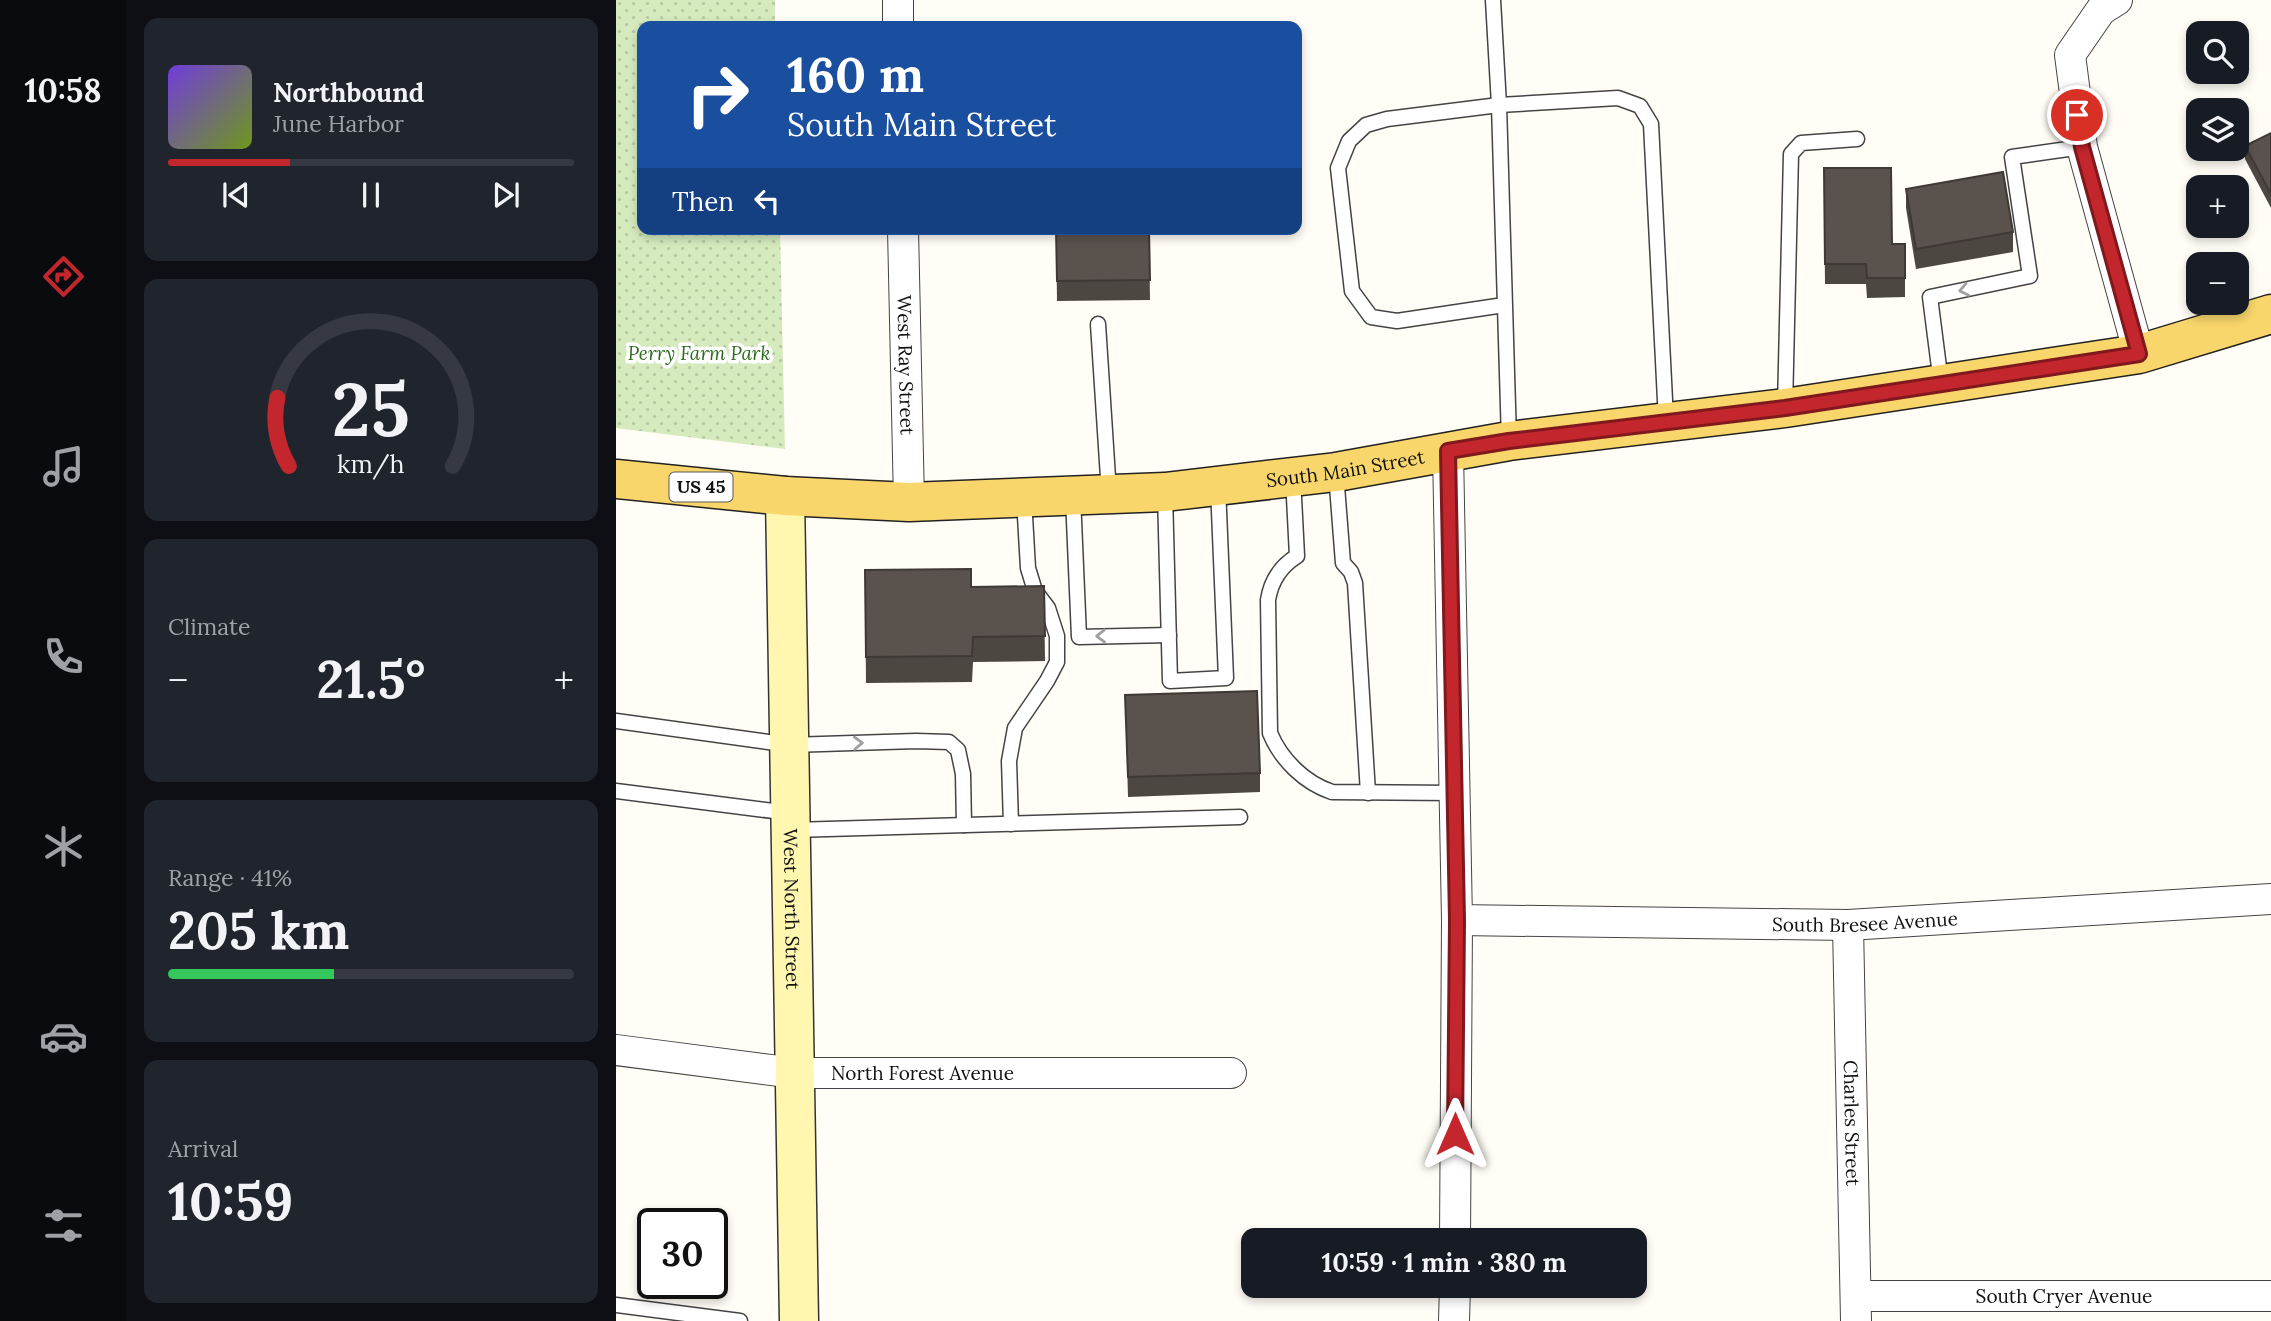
<!DOCTYPE html>
<meta charset="utf-8">
<style>
:root{--surface:#171b24;--page:#20242c;--text:#f1f3f6;--muted:#9ea1a6;--line:#363941;--accent:#c4262e}
body{margin:0;font-family:Lora,serif;background:var(--page);color:var(--text);height:100vh;display:flex;flex-direction:column;font-size:26px;white-space:nowrap}
*{box-sizing:border-box;margin:0}
p{font-size:23px;color:var(--muted)}
.icon{flex:none;width:38px;height:38px;fill:none;stroke:currentColor;stroke-width:2;stroke-linecap:round;stroke-linejoin:round}
.map{position:relative;flex:1;overflow:hidden}
.sheet{display:flex;flex-direction:column;gap:18px;padding:18px;background:#0d0f14;width:490px}
.sheet>*{flex:none}
.top-card{position:absolute;left:21px;top:21px;width:665px;height:214px;border-radius:14px;box-shadow:0 4px 10px #0003;background:#1a4fa0;color:#fff;overflow:hidden}
.tools{position:absolute;left:1570px;top:21px;display:grid;gap:14px}
.tools a{display:grid;place-items:center;width:63px;height:63px;border-radius:14px;background:var(--surface);box-shadow:0 4px 10px #0003;font-size:35px}
.speed{position:absolute;left:21px;top:1208px;display:flex;gap:14px;font-size:35px;font-weight:700;text-align:center}
.speed>*{display:grid;place-content:center;width:91px;height:91px;border-radius:50%;background:var(--surface);box-shadow:0 4px 10px #0003;line-height:1}
.speed .limit{border:4px solid #111;border-radius:10px;background:#fff;color:#111}
.pin{position:absolute;display:grid;place-items:center;width:60px;height:60px;color:#fff;margin:-30px;border:4px solid #fff;border-radius:50%;box-shadow:0 2px 7px #0007}
.me{position:absolute;width:77px;margin:-38px;rotate:0deg;stroke-linejoin:round;filter:drop-shadow(0 0 5px #0008)}
.turn{display:flex;align-items:center;gap:24px;height:147px;padding:0 35px;font-size:32px}
.turn .icon{width:91px;height:91px;stroke-width:2.5}
.turn b{display:block;font-size:49px;line-height:60px}
.then{display:flex;align-items:center;height:66px;padding:0 35px;background:#0003;gap:14px;font-size:26px}
.big{font-size:52px;font-weight:700;line-height:1.1}
.sheet .widget{flex:1;display:flex;flex-direction:column;justify-content:center;gap:10px;min-width:0;padding:0 24px;border-radius:14px;background:var(--page)}
.sheet .dial{align-items:center;gap:0}
.dial svg{height:182px;overflow:visible;fill:none;stroke:var(--line);stroke-width:7;stroke-linecap:round;text-anchor:middle}
.dial text{fill:var(--text);stroke:none}
.song{display:flex;align-items:center;gap:21px}
.cover{width:84px;height:84px;border-radius:10px;background:linear-gradient(135deg,hsl(260 70% 55%),hsl(80 70% 35%))}
.played{height:7px;border-radius:4px;background:linear-gradient(90deg,var(--accent) 30%,var(--line) 30%)}
.keys{display:flex;justify-content:space-around;direction:ltr}
.heat{display:flex;justify-content:space-between;align-items:center;font-size:38px;direction:ltr}
.charge{height:10px;border-radius:5px;background:linear-gradient(90deg,#34c759 41%,var(--line) 0)}
.trip{position:absolute;left:625px;top:1228px;width:406px;height:70px;border-radius:14px;background:var(--surface);box-shadow:0 4px 10px #0003;font-weight:700;line-height:70px;text-align:center}
main{display:flex;flex:1;min-height:0}
.tabs{display:flex;flex-direction:column;width:126px;justify-content:space-around;align-items:center;background:#090b0e;color:var(--muted)}
.tabs .icon{width:49px;height:49px}
.tabs .selected{color:var(--accent)}
.tabs b{font-size:32px;color:var(--text)}
.map>svg:first-child{display:block}
.park{fill:url(#park-dots)}
.lines{fill:none;stroke-linecap:round;stroke-linejoin:round}
.lane-casing{stroke:#444;stroke-width:17}
.street-casing{stroke:#444;stroke-width:32}
.secondary-casing{stroke:#333;stroke-width:41}
.primary-casing{stroke:#222;stroke-width:41}
.lane{stroke:#fff;stroke-width:14}
.street{stroke:#fff;stroke-width:30}
.secondary{stroke:#fff6b0;stroke-width:38}
.primary{stroke:#f9d66b;stroke-width:38}
.wall{fill:#4d4742}
.building{fill:#5a524d;stroke:#3f3936;stroke-width:2}
.oneway{stroke:#a0a0a0}
.route-casing{stroke:#7f191e;stroke-width:18}
.route{stroke:#c4262e;stroke-width:12}
.labels{text-anchor:middle;stroke-width:7;stroke-linejoin:round;paint-order:stroke}
.shield{fill:#fff;stroke:#585858;stroke-width:2}
.shield-label{font-size:18px;font-weight:bold;fill:#111}
.park-label{font-size:19px;font-style:italic;fill:#2f6b1f;stroke:#fff}
.street-label{font-size:19px;fill:#111;stroke:#fff}
</style>
<main>
<nav class="tabs">
<b>10:58</b>
<svg class="icon selected" aria-label="directions" viewBox="0 0 24 24"><path d="M12 3l9 9-9 9-9-9zM9 14v-3h6M13 9l2 2-2 2"/></svg>
<svg class="icon" aria-label="music" viewBox="0 0 24 24"><path d="M9 18V5l10-2v13"/><circle cx="6" cy="18" r="3"/><circle cx="16" cy="16" r="3"/></svg>
<svg class="icon" aria-label="phone" viewBox="0 0 24 24"><path d="M5 4h4l2 5-3 2q2 4 5 5l2-3 5 2v4C11 20 4 13 5 4z"/></svg>
<svg class="icon" aria-label="climate" viewBox="0 0 24 24"><path d="M12 3v18M4 7l16 10M4 17L20 7"/></svg>
<svg class="icon" aria-label="car" viewBox="0 0 24 24"><path d="M5 17H2v-5l4-1 3-4h7l3 4 3 1v5h-3M9 17h6M6 11h13"/><circle cx="7" cy="17" r="2"/><circle cx="17" cy="17" r="2"/></svg>
<svg class="icon" aria-label="filters" viewBox="0 0 24 24"><path d="M4 7h16M4 17h16"/><circle cx="9" cy="7" r="2"/><circle cx="15" cy="17" r="2"/></svg>
</nav>
<section class="sheet">
<div class="widget">
<div class="song"><i class="cover"></i><div><b>Northbound</b><p>June Harbor</p></div></div>
<div class="played"></div>
<div class="keys"><svg class="icon" aria-label="previous" viewBox="0 0 24 24"><path d="M18 5L8 12l10 7zM5 5v14"/></svg><svg class="icon" aria-label="pause" viewBox="0 0 24 24"><path d="M8 5v14M16 5v14"/></svg><svg class="icon" aria-label="next" viewBox="0 0 24 24"><path d="M6 5l10 7-10 7zM19 5v14"/></svg></div>
</div>
<div class="widget dial"><svg viewBox="0 0 100 80">
<path d="M14 69A42 42 0 1 1 86 69"/>
<path d="M14 69A42 42 0 0 1 9 39" stroke="#c4262e"/>
<text x="50" y="56" font-size="32" font-weight="700">25</text>
<text x="50" y="72" font-size="11">km/h</text>
</svg></div>
<div class="widget"><p>Climate</p>
<div class="heat"><a>−</a><b class="big">21.5°</b><a>+</a></div>
</div>
<div class="widget"><p>Range · 41%</p><b class="big">205 km</b><div class="charge"></div></div>
<div class="widget"><p>Arrival</p><b class="big">10:59</b></div>
</section>
<div class="map">
<svg width="1655" height="1321" viewBox="0 0 1655 1321">
<defs>
<pattern id="park-dots" width="8" height="8" patternUnits="userSpaceOnUse" patternTransform="scale(1.75)"><rect width="8" height="8" fill="#d5ebbd"/><path d="M2 2h.1M6 6h.1" fill="none" stroke="#b6c8a1" stroke-width="1.8" stroke-linecap="round"/></pattern>
</defs>
<rect width="100%" height="100%" fill="#fffdf5"/>
<polygon class="park" points="0,0 159,0 159,26 26,26 26,229 164,229 169,449 0,428"/>
<g class="lines">
<defs>
<g id="lane">
<polyline points="877,0 883,105 893,440"/>
<polyline points="888,305 781,321 755,317 736,291 722,168 733,141 750,125 771,119 883,105 1002,98 1024,106 1035,124 1050,420"/>
<polyline points="482,324 493,493"/>
<polyline points="1325,383 1314,297 1414,276 1396,157 1466,147"/>
<polyline points="1169,407 1175,154 1185,143 1241,139"/>
<polyline points="720,473 727,563 735,572 739,583 752,793"/>
<path d="M677 478 681 556C665 566 655 581 652 600L654 733C665 760 689 783 716 792L839 793"/>
<polyline points="549,494 554,681 610,678 602,487"/>
<polyline points="457,497 463,637 553,635"/>
<polyline points="0,721 174,745 300,741 333,742 342,750 347,774 348,825"/>
<polyline points="0,791 173,813"/>
<polyline points="395,824 393,761 399,728 431,681 441,662 441,636 432,608 419,591 412,568 408,499"/>
<polyline points="177,830 624,817"/>
<polyline points="0,1305 124,1321"/>
</g>
<g id="street">
<polyline points="282,0 282,26"/>
<polyline points="1501,0 1485,10 1454,55 1466,147 1523,354"/>
<path id="s1" d="M287 229 293 502"/>
<polyline points="832,451 841,920 839,1241"/>
<path id="s2" d="M841 920 1232 925 1655 899"/>
<path id="s3" d="M1232 925 1240 1321"/>
<path id="s4" d="M0 1050 179 1073H615"/>
<path id="s5" d="M1240 1296H1655"/>
<polyline points="838,1321 839,1286"/>
</g>
<g id="secondary">
<path id="s6" d="M169 496 183 1321"/>
</g>
<g id="primary">
<path id="s7" d="M0 479 169 496 293 502 549 492 720 472 893 441 1169 408 1523 354 1655 314"/>
</g>
</defs>
<use href="#lane" class="lane-casing"/>
<use href="#street" class="street-casing"/>
<use href="#secondary" class="secondary-casing"/>
<use href="#primary" class="primary-casing"/>
<use href="#lane" class="lane"/>
<use href="#street" class="street"/>
<use href="#secondary" class="secondary"/>
<use href="#primary" class="primary"/>
</g>
<g class="wall">
<polygon points="1655,133 1655,208 1629,159 1629,146"/>
<polygon points="1208,168 1276,244 1289,244 1289,297 1251,298 1250,284 1209,284"/>
<polygon points="1290,189 1397,232 1397,252 1300,269 1290,208"/>
<polygon points="440,229 533,229 534,300 441,301"/>
<polygon points="249,570 355,587 428,586 429,661 357,662 356,682 250,683"/>
<polygon points="509,695 644,773 644,792 512,797"/>
</g>
<g class="building">
<polygon points="1655,133 1655,194 1629,146"/>
<polygon points="1208,168 1275,168 1276,244 1289,244 1289,278 1251,278 1250,264 1209,264"/>
<polygon points="1387,172 1397,232 1300,249 1290,189"/>
<polygon points="440,229 533,229 534,280 441,281"/>
<polygon points="355,569 355,587 428,586 429,636 357,637 356,656 250,657 249,570"/>
<polygon points="641,691 644,773 512,777 509,695"/>
</g>
<defs><path id="oneway-chevron" d="M-2-3.5L2.5 0L-2 3.5" fill="none" stroke-width="1.6" stroke-linecap="round" stroke-linejoin="round" transform="scale(1.75)"/></defs>
<g class="oneway">
<use href="#oneway-chevron" transform="translate(1348 290) rotate(168)"/>
<use href="#oneway-chevron" transform="translate(485 636) rotate(179)"/>
<use href="#oneway-chevron" transform="translate(242 743) rotate(-2)"/>
</g>
<g class="lines">
<defs>
<polyline id="route" points="839,1134 841,920 832,451 893,441 1169,408 1523,354 1466,147 1461,115"/>
</defs>
<use href="#route" class="route-casing"/>
<use href="#route" class="route"/>
</g>
<g class="labels">
<rect class="shield" x="53.5" y="472.5" width="63" height="29" rx="5"/>
<g class="shield-label">
<text x="85" y="493">US 45</text>
</g>
<g class="park-label">
<text x="83" y="360">Perry Farm Park</text>
</g>
<g class="street-label">
<text dy="7" stroke="none"><textPath href="#s1" startOffset="136">West Ray Street</textPath></text>
<text dy="7" stroke="none"><textPath href="#s7" startOffset="732">South Main Street</textPath></text>
<text dy="7" stroke="none"><textPath href="#s6" startOffset="413">West North Street</textPath></text>
<text dy="7" stroke="none"><textPath href="#s2" startOffset="408">South Bresee Avenue</textPath></text>
<text dy="7" stroke="none"><textPath href="#s4" startOffset="308">North Forest Avenue</textPath></text>
<text dy="7" stroke="none"><textPath href="#s3" startOffset="198">Charles Street</textPath></text>
<text dy="7" stroke="none"><textPath href="#s5" startOffset="208">South Cryer Avenue</textPath></text>
</g>
</g>
</svg>
<div class="tools">
<a><svg class="icon" aria-label="search" viewBox="0 0 24 24"><circle cx="10" cy="10" r="6"/><path d="M15 15l6 6"/></svg></a>
<a><svg class="icon" aria-label="layers" viewBox="0 0 24 24"><path d="M12 4l9 5-9 5-9-5zM3 14l9 5 9-5"/></svg></a>
<a>+</a>
<a>−</a>
</div>
<div class="speed"><div class="limit">30</div></div>
<div class="pin" style="left:1461px;top:115px;background:#d93025"><svg class="icon" aria-label="arrive" viewBox="0 0 24 24"><path d="M6 21V4h12l-3 4 3 4H6"/></svg></div>
<svg class="me" style="left:839px;top:1134px" viewBox="-20 -20 40 40"><path d="M0-17L14 15 0 8-14 15z" fill="#c4262e" stroke="#fff" stroke-width="4"/></svg>
<div class="trip">10:59 · 1 min · 380 m</div>
<div class="top-card">
<div class="turn"><svg class="icon" aria-label="right" viewBox="0 0 24 24"><path d="M7 20v-9h11M14 6l5 5-5 5"/></svg><div><b>160 m</b>South Main Street</div></div>
<div class="then">Then<svg class="icon" aria-label="left" viewBox="0 0 24 24"><path d="M17 20v-9H6M10 6l-5 5 5 5"/></svg></div>
</div>
</div>
</main>
